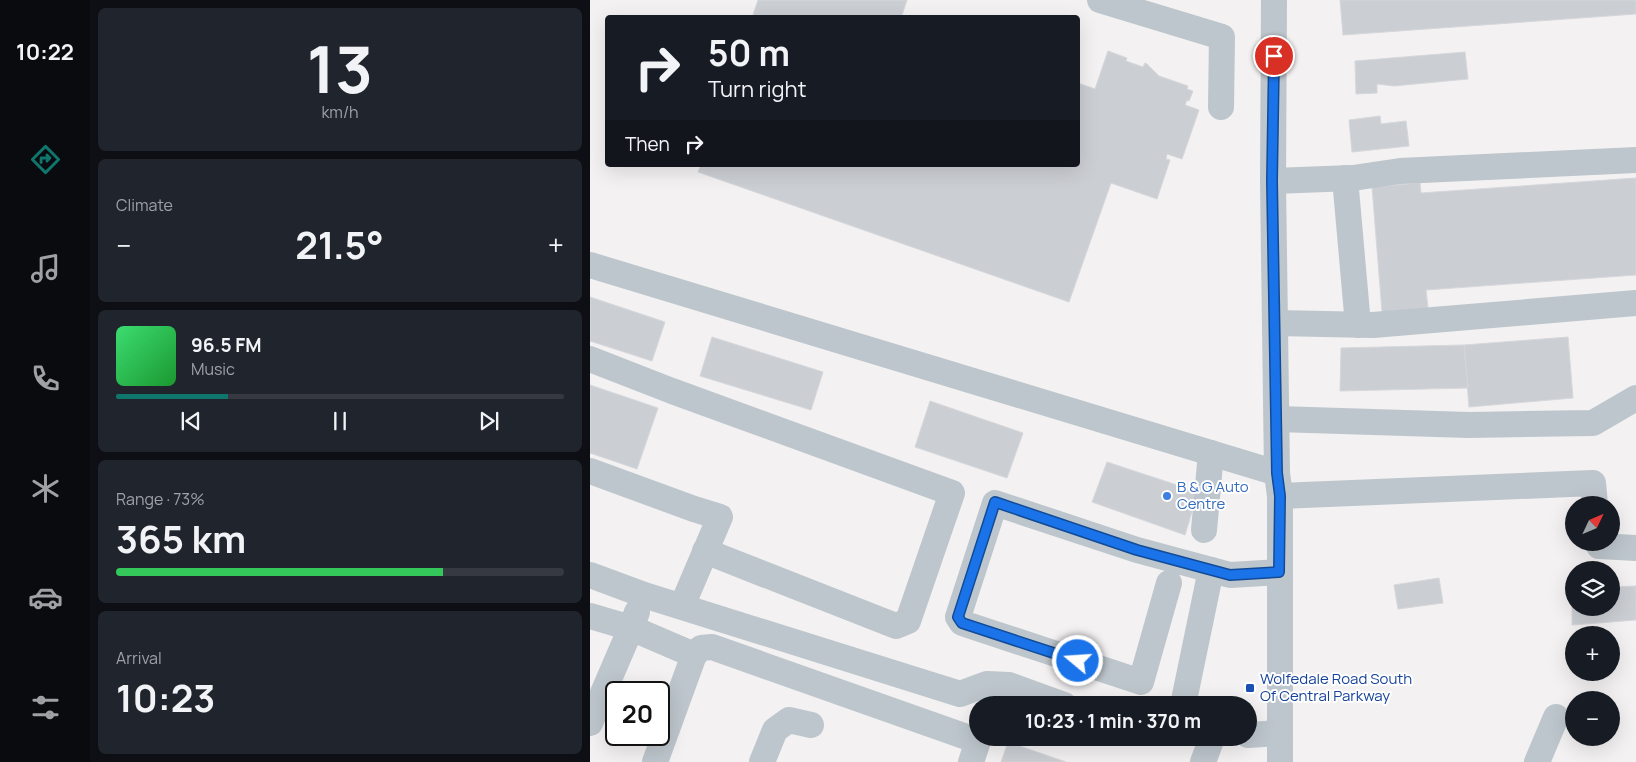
<!DOCTYPE html>
<meta charset="utf-8">
<style>
:root{--surface:#171b24;--page:#20242c;--text:#f1f3f6;--muted:#9ea1a6;--line:#363941;--accent:#0f766e}
body{margin:0;font-family:Manrope,sans-serif;background:var(--page);color:var(--text);height:100vh;display:flex;flex-direction:column;font-size:19px;white-space:nowrap}
*{box-sizing:border-box;margin:0}
p{font-size:16px;color:var(--muted)}
.icon{flex:none;width:28px;height:28px;fill:none;stroke:currentColor;stroke-width:2;stroke-linecap:round;stroke-linejoin:round}
.map{position:relative;flex:1;overflow:hidden}
.panel{display:flex;flex-direction:column;gap:8px;padding:8px;background:#0d0f14;width:500px}
.panel>*{flex:none}
.hud{position:absolute;left:15px;top:15px;width:475px;height:152px;border-radius:5px;box-shadow:0 5px 20px #0002;background:#171b24;color:var(--text);overflow:hidden}
.needle{width:32px;rotate:46deg}
.controls{position:absolute;left:975px;top:496px;display:grid;gap:10px}
.controls a{display:grid;place-items:center;width:55px;height:55px;border-radius:50%;background:var(--surface);box-shadow:0 5px 20px #0002;font-size:25px}
.speed{position:absolute;left:15px;top:681px;display:flex;gap:10px;font-size:25px;font-weight:700;text-align:center}
.speed>*{display:grid;place-content:center;width:65px;height:65px;border-radius:50%;background:var(--surface);box-shadow:0 5px 20px #0002;line-height:1}
.speed .limit{border:2px solid #111;border-radius:8px;background:#fff;color:#111}
.pin{position:absolute;display:grid;place-items:center;width:42px;height:42px;color:#fff;margin:-21px;border:2px solid #fff;border-radius:50%;box-shadow:0 1px 5px #0007}
.me{position:absolute;width:55px;margin:-28px;rotate:288deg;stroke-linejoin:round;filter:drop-shadow(0 0 4px #0008)}
.turn{display:flex;align-items:center;gap:18px;height:105px;padding:0 20px;font-size:22px}
.turn .icon{width:65px;height:65px;stroke-width:2.5}
.turn b{display:block;font-size:35px;line-height:42px}
.then{display:flex;align-items:center;height:48px;padding:0 20px;background:#0003;gap:10px;font-size:19px}
.big{font-size:38px;font-weight:700;line-height:1.1}
.panel .card{flex:1;display:flex;flex-direction:column;justify-content:center;gap:8px;min-width:0;padding:0 18px;border-radius:8px;background:var(--page)}
.panel .dial{align-items:center;gap:0}
.dial b{font-size:65px;line-height:1}
.song{display:flex;align-items:center;gap:15px}
.cover{width:60px;height:60px;border-radius:8px;background:linear-gradient(135deg,hsl(140 70% 55%),hsl(130 70% 35%))}
.played{height:5px;border-radius:2px;background:linear-gradient(90deg,var(--accent) 25%,var(--line) 25%)}
.keys{display:flex;justify-content:space-around;direction:ltr}
.heat{display:flex;justify-content:space-between;align-items:center;font-size:28px;direction:ltr}
.charge{height:8px;border-radius:4px;background:linear-gradient(90deg,#34c759 73%,var(--line) 0)}
.trip{position:absolute;left:379px;top:696px;width:288px;height:50px;border-radius:25px;background:var(--surface);box-shadow:0 5px 20px #0002;font-weight:700;line-height:50px;text-align:center}
main{display:flex;flex:1;min-height:0}
.tab-bar{display:flex;flex-direction:column;width:90px;justify-content:space-around;align-items:center;background:#090b0e;color:var(--muted)}
.tab-bar .icon{width:35px;height:35px}
.tab-bar .active{color:var(--accent)}
.tab-bar b{font-size:22px;color:var(--text)}
.map>svg:first-child{display:block}
.building{fill:#cbced3;stroke:#d5d7db}
.lines{fill:none;stroke-linecap:round;stroke-linejoin:round}
.minor{stroke:#bdc6cc;stroke-width:26}
.route-casing{stroke:#114b97;stroke-width:12}
.route{stroke:#1a73e8;stroke-width:9}
.shop-dot{fill:#3f7fe0;stroke:#fff;stroke-width:2}
.transit-dot{fill:#1a4fb4;stroke:#fff;stroke-width:2}
.labels{text-anchor:middle;stroke-width:4;stroke-linejoin:round;paint-order:stroke}
.shop-label{font-size:15px;fill:#366cbe;stroke:#fff;text-anchor:start}
.transit-label{font-size:15px;fill:#164399;stroke:#fff;text-anchor:start}
</style>
<main>
<nav class="tab-bar">
<b>10:22</b>
<svg class="icon active" aria-label="directions" viewBox="0 0 24 24"><path d="M12 3l9 9-9 9-9-9zM9 14v-3h6M13 9l2 2-2 2"/></svg>
<svg class="icon" aria-label="music" viewBox="0 0 24 24"><path d="M9 18V5l10-2v13"/><circle cx="6" cy="18" r="3"/><circle cx="16" cy="16" r="3"/></svg>
<svg class="icon" aria-label="phone" viewBox="0 0 24 24"><path d="M5 4h4l2 5-3 2q2 4 5 5l2-3 5 2v4C11 20 4 13 5 4z"/></svg>
<svg class="icon" aria-label="climate" viewBox="0 0 24 24"><path d="M12 3v18M4 7l16 10M4 17L20 7"/></svg>
<svg class="icon" aria-label="car" viewBox="0 0 24 24"><path d="M5 17H2v-5l4-1 3-4h7l3 4 3 1v5h-3M9 17h6M6 11h13"/><circle cx="7" cy="17" r="2"/><circle cx="17" cy="17" r="2"/></svg>
<svg class="icon" aria-label="filters" viewBox="0 0 24 24"><path d="M4 7h16M4 17h16"/><circle cx="9" cy="7" r="2"/><circle cx="15" cy="17" r="2"/></svg>
</nav>
<section class="panel">
<div class="card dial"><b>13</b><p>km/h</p></div>
<div class="card"><p>Climate</p>
<div class="heat"><a>−</a><b class="big">21.5°</b><a>+</a></div>
</div>
<div class="card">
<div class="song"><i class="cover"></i><div><b>96.5 FM</b><p>Music</p></div></div>
<div class="played"></div>
<div class="keys"><svg class="icon" aria-label="previous" viewBox="0 0 24 24"><path d="M18 5L8 12l10 7zM5 5v14"/></svg><svg class="icon" aria-label="pause" viewBox="0 0 24 24"><path d="M8 5v14M16 5v14"/></svg><svg class="icon" aria-label="next" viewBox="0 0 24 24"><path d="M6 5l10 7-10 7zM19 5v14"/></svg></div>
</div>
<div class="card"><p>Range · 73%</p><b class="big">365 km</b><div class="charge"></div></div>
<div class="card"><p>Arrival</p><b class="big">10:23</b></div>
</section>
<div class="map">
<svg width="1046" height="762" viewBox="0 0 1046 762">
<rect width="100%" height="100%" fill="#f3f1f1"/>
<g class="building">
<polygon points="168,0 317,0 311,18 162,18"/>
<polygon points="750,0 1046,0 1046,14 753,35"/>
<polygon points="518,51 537,58 536,61 553,67 555,63 557,64 569,76 598,86 597,89 603,91 599,101 597,100 595,105 609,110 592,159 577,154 576,159 580,160 567,199 521,183 479,302 108,172 111,165 488,165 488,83 505,89"/>
<polygon points="875,52 878,79 804,86 787,84 787,93 766,94 765,61"/>
<polygon points="790,116 791,124 816,121 819,146 762,152 759,120"/>
<polygon points="1046,178 1046,275 836,290 838,308 792,312 782,187 830,183 831,193"/>
<polygon points="0,297 75,322 62,361 0,341"/>
<polygon points="122,337 233,372 221,410 110,376"/>
<polygon points="978,337 983,398 879,407 874,345"/>
<polygon points="874,345 878,388 750,391 751,348"/>
<polygon points="0,385 68,408 47,469 0,453"/>
<polygon points="340,401 433,433 417,478 325,447"/>
<polygon points="517,462 608,492 595,535 502,502"/>
<polygon points="849,578 853,603 808,609 804,585"/>
<polygon points="1046,586 1046,620 982,625 982,589 984,589 984,608 1021,608 1021,587"/>
<polygon points="418,742 476,762 411,762"/>
</g>
<g class="lines">
<g class="minor">
<polyline points="510,0 632,37 631,107"/>
<polyline points="684,0 683,181 687,473 690,496 690,762"/>
<polyline points="755,178 768,325"/>
<polyline points="683,181 763,178 810,171 1046,160"/>
<polyline points="0,265 687,473"/>
<polyline points="685,323 783,325 1046,303"/>
<polyline points="0,359 82,391 362,493 318,621 306,626 115,551"/>
<polyline points="687,419 879,425 1003,423 1046,398"/>
<polyline points="0,471 104,509 130,517 92,606"/>
<polyline points="690,496 1003,483 1005,505"/>
<polyline points="614,530 621,453"/>
<polyline points="1009,542 1009,546 1046,548"/>
<polyline points="0,575 54,595 370,694 397,684 419,685 474,705"/>
<polyline points="579,583 551,682 372,623 368,617 405,503 547,550 640,575 689,572"/>
<polyline points="0,616 41,628 47,612"/>
<polyline points="104,655 111,648 122,647 388,741 381,762"/>
<polyline points="593,705 621,570"/>
<polyline points="0,723 41,628 104,655 65,762"/>
<polyline points="658,735 690,733"/>
<polyline points="172,762 185,730 199,720 221,725"/>
<polyline points="613,762 622,738"/>
<polyline points="947,762 966,717"/>
</g>
</g>
<g class="lines">
<defs>
<polyline id="route" points="488,661 372,623 368,617 405,502 547,550 640,575 689,572 690,496 687,473 682,181 684,56"/>
</defs>
<use href="#route" class="route-casing"/>
<use href="#route" class="route"/>
</g>
<circle class="shop-dot" cx="577" cy="496" r="5"/>
<rect class="transit-dot" x="655" y="683" width="10" height="10" rx="2.5"/>
<g class="labels">
<g class="shop-label">
<text x="587" y="492">B &amp; G Auto<tspan x="587" dy="17">Centre</tspan></text>
</g>
<g class="transit-label">
<text x="670" y="684">Wolfedale Road South<tspan x="670" dy="17">Of Central Parkway</tspan></text>
</g>
</g>
</svg>
<div class="controls">
<a><svg class="needle" viewBox="-14 -14 28 28"><path d="M0-13l5 13h-10z" fill="#e53935"/><path d="M0 13l5-13h-10z" fill="#9ea1a6"/></svg></a>
<a><svg class="icon" aria-label="layers" viewBox="0 0 24 24"><path d="M12 4l9 5-9 5-9-5zM3 14l9 5 9-5"/></svg></a>
<a>+</a>
<a>−</a>
</div>
<div class="speed"><div class="limit">20</div></div>
<div class="pin" style="left:684px;top:56px;background:#d93025"><svg class="icon" aria-label="arrive" viewBox="0 0 24 24"><path d="M6 21V4h12l-3 4 3 4H6"/></svg></div>
<svg class="me" style="left:488px;top:661px" viewBox="-20 -20 40 40"><circle r="17" fill="#1a73e8" stroke="#fff" stroke-width="3"/><path d="M0-11L8 9 0 5-8 9z" fill="#fff"/></svg>
<div class="trip">10:23 · 1 min · 370 m</div>
<div class="hud">
<div class="turn"><svg class="icon" aria-label="right" viewBox="0 0 24 24"><path d="M7 20v-9h11M14 6l5 5-5 5"/></svg><div><b>50 m</b>Turn right</div></div>
<div class="then">Then<svg class="icon" aria-label="right" viewBox="0 0 24 24"><path d="M7 20v-9h11M14 6l5 5-5 5"/></svg></div>
</div>
</div>
</main>
